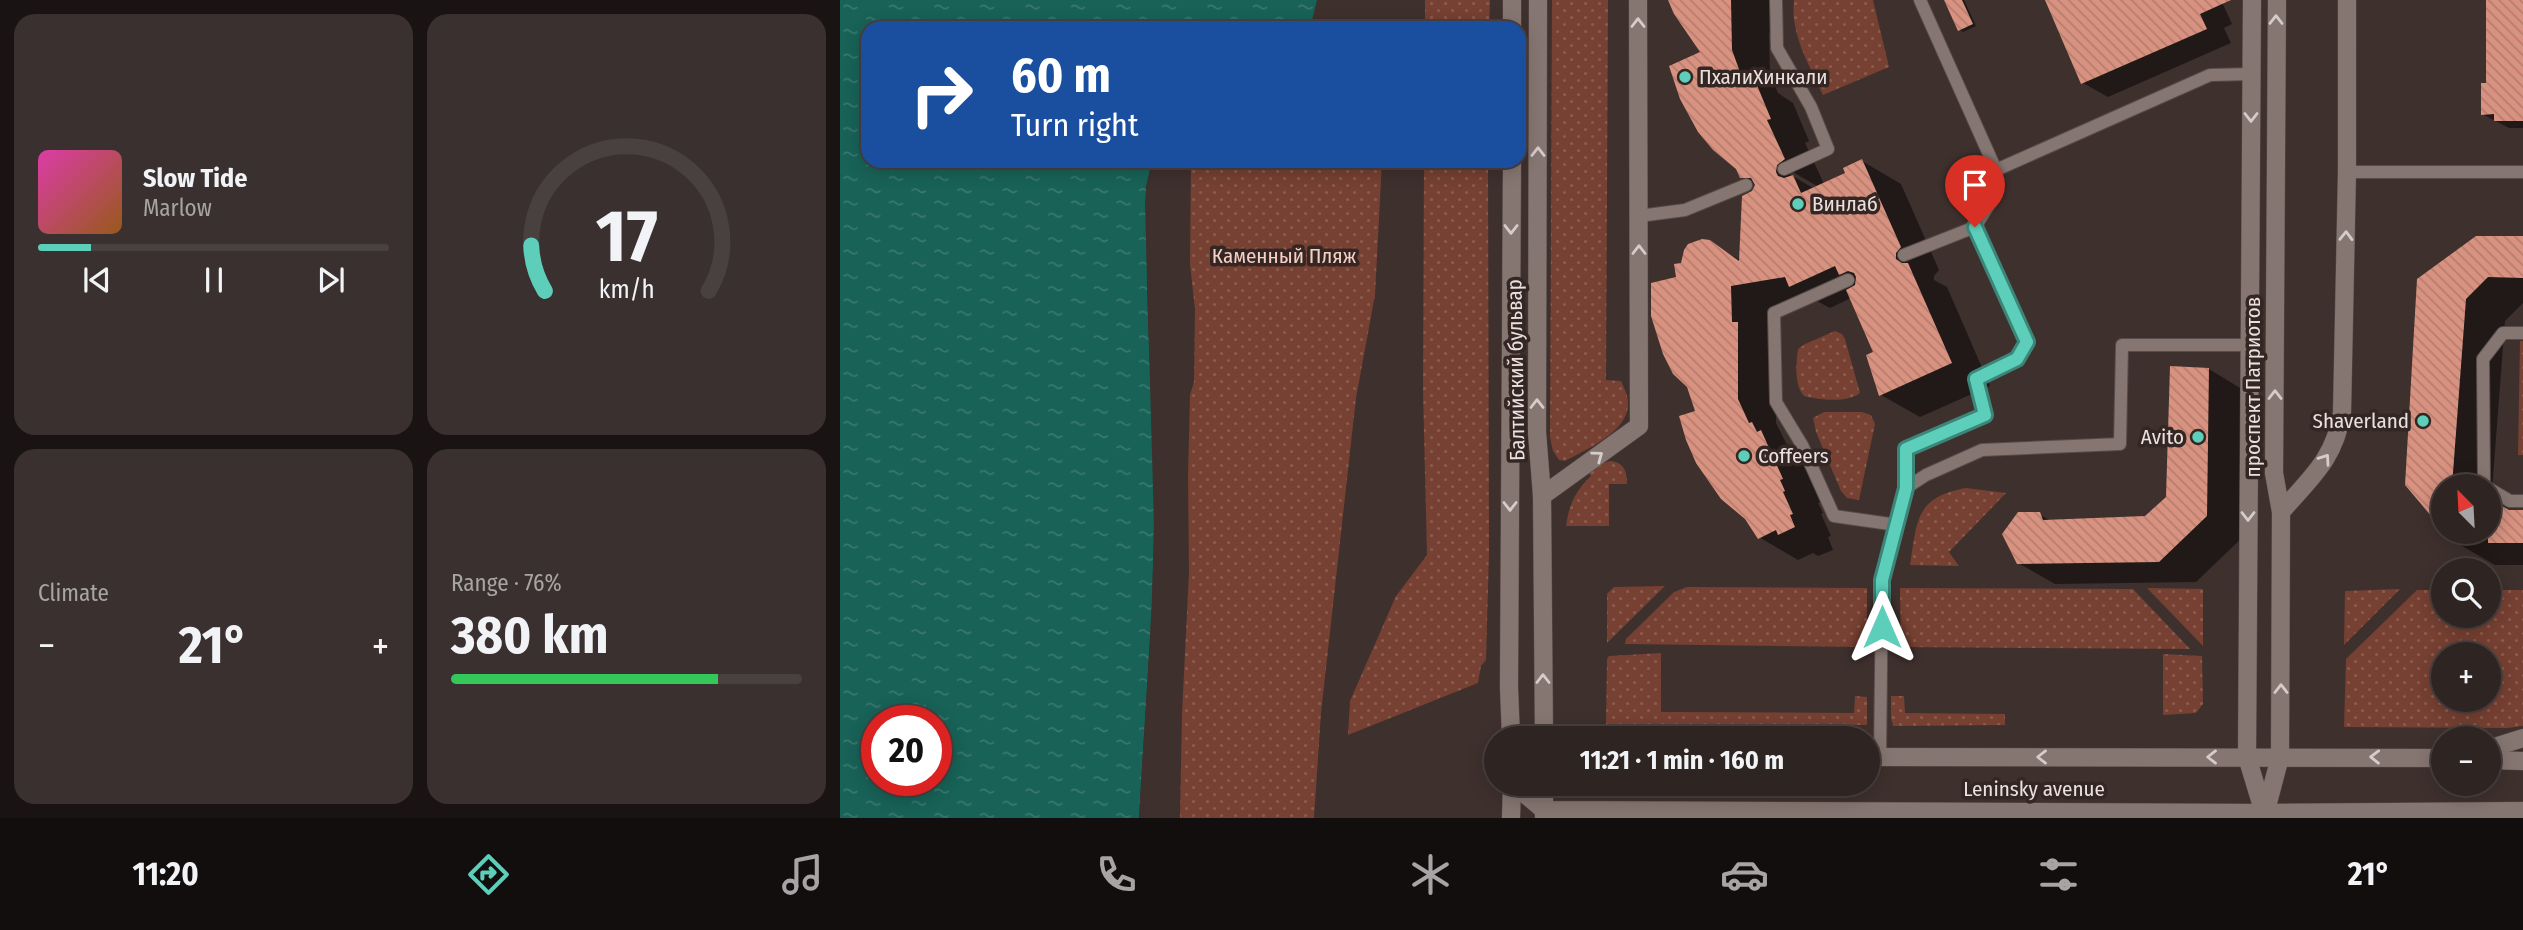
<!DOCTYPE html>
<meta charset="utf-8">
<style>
:root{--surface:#2e2422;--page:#3a302f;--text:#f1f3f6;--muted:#a7a4a5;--line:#494140;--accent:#5cceba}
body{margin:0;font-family:"Fira Sans Condensed",sans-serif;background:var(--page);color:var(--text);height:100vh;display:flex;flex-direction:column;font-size:26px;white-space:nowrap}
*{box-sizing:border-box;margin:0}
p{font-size:23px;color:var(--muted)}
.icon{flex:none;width:38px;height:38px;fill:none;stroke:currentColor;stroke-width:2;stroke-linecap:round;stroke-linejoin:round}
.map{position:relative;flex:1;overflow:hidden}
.details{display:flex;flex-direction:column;gap:14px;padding:14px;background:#191413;width:840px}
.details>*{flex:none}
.banner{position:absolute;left:21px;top:21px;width:665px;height:147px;border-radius:21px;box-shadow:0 4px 18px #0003,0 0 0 2px var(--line);background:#1a4fa0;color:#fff;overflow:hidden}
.needle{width:46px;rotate:336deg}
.controls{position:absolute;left:1591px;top:474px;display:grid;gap:14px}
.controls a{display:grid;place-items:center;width:70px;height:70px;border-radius:50%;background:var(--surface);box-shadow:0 4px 18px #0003,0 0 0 2px var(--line);font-size:35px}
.speed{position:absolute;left:21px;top:705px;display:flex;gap:14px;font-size:35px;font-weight:700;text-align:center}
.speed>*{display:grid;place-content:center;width:91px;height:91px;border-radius:50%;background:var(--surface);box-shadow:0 4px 18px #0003,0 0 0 2px var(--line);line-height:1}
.speed .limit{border:10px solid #d22;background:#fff;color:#111}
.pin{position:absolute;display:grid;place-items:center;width:60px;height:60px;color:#fff;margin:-72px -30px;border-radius:50% 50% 50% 0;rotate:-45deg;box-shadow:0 0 7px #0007}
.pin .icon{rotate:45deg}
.me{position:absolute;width:77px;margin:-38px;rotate:0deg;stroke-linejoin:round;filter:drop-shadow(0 0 5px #0008)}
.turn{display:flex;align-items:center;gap:24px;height:147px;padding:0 35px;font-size:32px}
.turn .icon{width:91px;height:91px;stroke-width:2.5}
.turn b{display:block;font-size:49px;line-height:60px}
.big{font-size:52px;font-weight:700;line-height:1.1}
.details .card{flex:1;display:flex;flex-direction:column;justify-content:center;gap:10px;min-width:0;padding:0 24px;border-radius:21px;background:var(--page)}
.details .dial{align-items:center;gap:0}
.dial svg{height:182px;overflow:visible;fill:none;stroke:var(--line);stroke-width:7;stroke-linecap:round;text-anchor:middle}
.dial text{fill:var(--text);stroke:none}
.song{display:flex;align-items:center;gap:21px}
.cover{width:84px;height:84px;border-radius:10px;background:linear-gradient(135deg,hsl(320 70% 55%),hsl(30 70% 35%))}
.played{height:7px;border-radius:4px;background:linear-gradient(90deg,var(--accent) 15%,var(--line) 15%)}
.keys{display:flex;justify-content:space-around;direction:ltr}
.heat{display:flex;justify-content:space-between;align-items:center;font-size:38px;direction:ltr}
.charge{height:10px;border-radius:5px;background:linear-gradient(90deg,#34c759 76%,var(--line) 0)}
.details .tiles{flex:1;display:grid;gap:14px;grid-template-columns:repeat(2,1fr)}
.trip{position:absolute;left:644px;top:726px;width:396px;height:70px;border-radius:35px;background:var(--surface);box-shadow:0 4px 18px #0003,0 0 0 2px var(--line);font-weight:700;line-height:70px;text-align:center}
.menu{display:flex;height:112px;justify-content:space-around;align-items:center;background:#120e0e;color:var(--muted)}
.menu .icon{width:49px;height:49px}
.menu .current{color:var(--accent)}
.menu b{font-size:32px;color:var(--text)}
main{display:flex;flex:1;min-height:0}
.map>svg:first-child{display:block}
.green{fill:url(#green-dots);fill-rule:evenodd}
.water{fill:url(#water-ripples);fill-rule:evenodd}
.pier{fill:#3e302d}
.shadow{fill:#0007;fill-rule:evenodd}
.building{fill:url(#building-back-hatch)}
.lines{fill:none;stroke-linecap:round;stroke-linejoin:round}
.service-casing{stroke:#584c4a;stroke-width:14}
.minor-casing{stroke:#584c4a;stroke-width:19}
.service{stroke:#867671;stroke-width:12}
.minor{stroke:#867671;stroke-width:18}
.oneway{stroke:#d6ccc9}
.route-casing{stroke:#3c8679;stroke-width:18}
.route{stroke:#5cceba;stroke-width:12}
.poi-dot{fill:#5cceba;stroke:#342623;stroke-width:2.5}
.labels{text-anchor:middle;stroke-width:7;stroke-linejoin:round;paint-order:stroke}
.poi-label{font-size:21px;fill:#eae1df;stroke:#342623;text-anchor:start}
.park-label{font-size:21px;fill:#f7cfc4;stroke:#342623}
.street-label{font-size:21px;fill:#eae1df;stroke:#342623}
</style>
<main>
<section class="details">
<div class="tiles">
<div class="card">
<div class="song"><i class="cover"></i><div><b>Slow Tide</b><p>Marlow</p></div></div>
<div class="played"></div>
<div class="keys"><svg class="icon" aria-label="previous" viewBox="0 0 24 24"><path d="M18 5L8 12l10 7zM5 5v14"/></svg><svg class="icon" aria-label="pause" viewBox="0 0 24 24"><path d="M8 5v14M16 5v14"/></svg><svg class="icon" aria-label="next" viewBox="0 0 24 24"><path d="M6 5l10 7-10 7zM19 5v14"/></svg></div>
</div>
<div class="card dial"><svg viewBox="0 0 100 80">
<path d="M14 69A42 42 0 1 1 86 69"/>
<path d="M14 69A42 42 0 0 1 8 49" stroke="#5cceba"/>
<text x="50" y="56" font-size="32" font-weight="700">17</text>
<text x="50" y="72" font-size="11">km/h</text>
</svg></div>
<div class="card"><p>Climate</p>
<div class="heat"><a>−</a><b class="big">21°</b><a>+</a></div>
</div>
<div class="card"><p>Range · 76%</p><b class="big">380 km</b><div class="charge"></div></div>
</div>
</section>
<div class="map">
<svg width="1683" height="818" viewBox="0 0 1683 818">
<defs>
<pattern id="green-dots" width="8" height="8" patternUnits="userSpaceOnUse" patternTransform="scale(1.75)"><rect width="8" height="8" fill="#764032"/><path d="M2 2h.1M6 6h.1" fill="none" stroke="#8a5b4f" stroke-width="1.8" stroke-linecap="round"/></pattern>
<pattern id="water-ripples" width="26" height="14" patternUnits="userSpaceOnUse" patternTransform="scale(1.75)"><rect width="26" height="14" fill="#186257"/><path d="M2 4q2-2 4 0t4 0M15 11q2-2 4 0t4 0" fill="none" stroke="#3a786f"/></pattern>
<pattern id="building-back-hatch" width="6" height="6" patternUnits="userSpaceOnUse" patternTransform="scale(1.75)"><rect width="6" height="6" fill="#d9927f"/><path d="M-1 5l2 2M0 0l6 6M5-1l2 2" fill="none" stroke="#b47e70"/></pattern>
</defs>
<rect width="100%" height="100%" fill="#3e302d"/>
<g class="green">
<polygon points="585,0 650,0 649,28 585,28"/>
<path d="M712 0H768L766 380 781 381C784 388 788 395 788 402 790 431 747 449 725 461L719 460 713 451 710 437Z"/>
<path d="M954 0H1033L1049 67 983 95C969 64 950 34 954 0Z"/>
<polygon points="351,161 542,161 535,295 516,398 481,713 474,818 340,818 342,713 349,572 348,475 350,395 354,382 355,310 350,264"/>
<polygon points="584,161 648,161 649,552 646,660 641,666 638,683 508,735 510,701 556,596 587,555 583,391"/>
<path d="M995 331 1002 334 1005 339 1020 393C1008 403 979 400 964 396 954 385 956 363 958 349L965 344Z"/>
<polygon points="1680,341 1683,341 1683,455 1678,455"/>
<polygon points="984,412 1022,412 1031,415 1035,424 1019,500 1007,498 1001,491 976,432 973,418"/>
<path d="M771 461C784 463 787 471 787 484H769V526H726C729 505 735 491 751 476L749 473 763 463Z"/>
<path d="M1126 488 1166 493 1109 552 1119 566 1070 565C1077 521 1075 497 1126 488Z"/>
<polygon points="825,586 767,643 767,594 774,587"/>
<polygon points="847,587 1027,588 1027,647 785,644 786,639 834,592"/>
<polygon points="1060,588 1293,589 1350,649 1061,647"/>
<polygon points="1307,588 1363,589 1363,646"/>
<polygon points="1560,589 1504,645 1505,591"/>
<path d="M1577 590H1603V616H1648L1649 590H1683V726L1667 728 1504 727 1506 659ZM1603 654H1648V700H1603Z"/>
<polygon points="821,653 821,712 1014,713 1015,696 1027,697 1027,725 766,724 767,659 769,656"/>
<polygon points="1323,654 1362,656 1363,704 1356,713 1323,715"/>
<polygon points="1051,696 1064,696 1065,713 1165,714 1165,725 1053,726 1051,718"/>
</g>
<path class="water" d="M0 0H477L470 28H28V161H312L310 168C301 274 313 381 314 488 315 598 305 708 299 818H0ZM37 721H96V780H37Z"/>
<polygon class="pier" points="312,161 316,161 309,186 308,204 317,525 315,606 302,818 299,818 312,606 314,525 305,204 306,186"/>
<g class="shadow">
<path d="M830 0H938L934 33H929L930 74 938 93 953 103 969 141 965 143 984 184 1007 174 1022 161 1061 184 1099 270 1094 276V280L1107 287 1150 386 1080 417 1041 395 1036 352 1011 298 990 308 975 300 929 308 930 343 936 347V423L946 443 960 455 981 502 978 503 983 513 981 514 991 536 988 537 993 550 978 556 973 553 958 560 919 537 857 413 838 278 842 265 869 242 900 260 917 186 901 177 863 53ZM930 159 977 186 975 189 928 162Z"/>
<polygon points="1106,0 1124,0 1136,26 1123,32 1119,29"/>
<polygon points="1207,0 1381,0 1392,24 1384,28 1391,43 1268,97 1243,83"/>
<polygon points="1648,0 1683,0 1683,128 1669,128 1642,114 1647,85"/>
<polygon points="1636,238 1683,238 1683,303 1665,321 1651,503 1670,512 1683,512 1683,565 1655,565 1615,542 1607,532 1648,532 1648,486 1603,486 1603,527 1567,485"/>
<polygon points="1369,369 1405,391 1403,537 1356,582 1215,584 1178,563 1199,514 1211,521 1306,518 1328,497"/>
</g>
<g class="building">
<polygon points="828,0 891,0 892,50 900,72 903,71 907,81 914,78 931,119 927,120 945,159 937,165 936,172 938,176 944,178 953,175 961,193 1005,173 1003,168 1022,159 1061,247 1056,253 1056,259 1062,263 1068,263 1112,363 1039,396 1026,355 1033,352 1006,290 1015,285 1016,277 1014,273 1008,271 999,275 995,266 949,287 945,277 891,286 892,322 898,322 898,399 909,423 912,422 917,432 921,430 943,479 940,480 945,491 943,492 953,514 950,515 955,527 938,535 936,530 918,539 905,519 881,499 856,463 846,440 839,416 855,411 847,387 833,374 823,354 811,316 811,283 836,277 834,264 841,263 844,250 848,244 862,239 870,240 899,261 902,196 912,191 915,185 911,178 900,178 896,169 873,150 858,132 840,99 829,66 860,52 834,14"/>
<polygon points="1104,0 1122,0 1133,24 1118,31"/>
<polygon points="1205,0 1391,0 1360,14 1367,29 1241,84"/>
<polygon points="1646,0 1683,0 1683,121 1654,121 1654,114 1641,115 1641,83 1646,83"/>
<polygon points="1636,236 1683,236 1683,278 1648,277 1626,299 1612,486 1603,486 1603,530 1565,485 1577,279"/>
<polygon points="1330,366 1369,368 1367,516 1319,562 1177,564 1162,534 1178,512 1200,512 1203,520 1305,516 1326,497"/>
<polygon points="1648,503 1656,503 1669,510 1683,510 1683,543 1648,543"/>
</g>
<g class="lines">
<defs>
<g id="service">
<polyline points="936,0 937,48 971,107 988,149 944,169"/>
<polyline points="1080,0 1156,170 1370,75 1411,74"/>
<polyline points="1507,172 1683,172"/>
<polyline points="799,216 845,210 906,185"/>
<polyline points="1064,255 1135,227"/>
<polyline points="1008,280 934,313 936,402 962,445 994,516 1057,525"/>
<polyline points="1646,486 1644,485 1643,359 1663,333 1683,333"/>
<polyline points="1066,488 1066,448 1145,415 1136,379 1176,359 1187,342 1135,227 1152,200 1156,170"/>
<polyline points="1648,488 1670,501 1683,501"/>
<polyline points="1040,757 1042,580 1066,488 1086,475 1142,450 1280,444 1282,345 1409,345"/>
</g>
<g id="minor">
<polyline points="698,0 697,432 702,496 704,738"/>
<polyline points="1412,0 1407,757 1424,813"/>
<polyline points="672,28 672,0"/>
<polyline points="702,496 799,426 798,0"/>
<path d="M1441 512C1471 477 1494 460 1502 413L1507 172V0"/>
<polyline points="671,738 669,687 672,161"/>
<polyline points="1648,749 1683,738"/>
<polyline points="1027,757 1603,758"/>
<polyline points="1648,760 1683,761"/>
<polyline points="673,784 704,810 1424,813 1683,811"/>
<polyline points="671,818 672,784"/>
<polyline points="704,818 704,784"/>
<polyline points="1424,818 1440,757 1441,512 1434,473 1437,0"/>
</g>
</defs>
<use href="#service" class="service-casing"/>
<use href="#minor" class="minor-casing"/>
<use href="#service" class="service"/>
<use href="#minor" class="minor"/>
</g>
<defs><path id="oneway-chevron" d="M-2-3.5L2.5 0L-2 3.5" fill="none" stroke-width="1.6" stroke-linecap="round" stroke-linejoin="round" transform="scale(1.75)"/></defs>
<g class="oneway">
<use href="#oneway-chevron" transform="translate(1436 20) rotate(-90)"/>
<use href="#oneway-chevron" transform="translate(798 23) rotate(-90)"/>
<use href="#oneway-chevron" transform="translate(1411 117) rotate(90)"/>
<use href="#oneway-chevron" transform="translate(698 152) rotate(-90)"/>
<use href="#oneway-chevron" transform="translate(671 229) rotate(90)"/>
<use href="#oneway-chevron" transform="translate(1506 236) rotate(-89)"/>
<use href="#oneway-chevron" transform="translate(799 250) rotate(-90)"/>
<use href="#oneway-chevron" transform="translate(1435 395) rotate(-90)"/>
<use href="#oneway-chevron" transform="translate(697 404) rotate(-90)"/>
<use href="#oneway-chevron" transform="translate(758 456) rotate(-36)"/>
<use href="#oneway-chevron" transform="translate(1485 459) rotate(-55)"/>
<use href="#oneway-chevron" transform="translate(670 506) rotate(90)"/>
<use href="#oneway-chevron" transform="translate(1408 516) rotate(90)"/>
<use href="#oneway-chevron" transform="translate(703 679) rotate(-90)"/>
<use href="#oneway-chevron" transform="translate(1441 689) rotate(-90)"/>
<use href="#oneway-chevron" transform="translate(1202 757) rotate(-180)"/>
<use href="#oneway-chevron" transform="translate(1372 757) rotate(180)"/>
<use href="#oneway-chevron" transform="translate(1535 757) rotate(-179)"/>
</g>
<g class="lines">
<defs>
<polyline id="route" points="1042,627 1042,580 1066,488 1066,449 1145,415 1136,379 1177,359 1187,342 1135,227"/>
</defs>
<use href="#route" class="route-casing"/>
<use href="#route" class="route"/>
</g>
<g class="poi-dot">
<circle cx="845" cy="77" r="7"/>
<circle cx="958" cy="204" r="7"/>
<circle cx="1583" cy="421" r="7"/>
<circle cx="1358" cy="437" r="7"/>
<circle cx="904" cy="456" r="7"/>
</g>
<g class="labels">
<g class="poi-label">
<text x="859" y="84">ПхалиХинкали</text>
<text x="972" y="211">Винлаб</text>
<text x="1569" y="428" text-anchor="end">Shaverland</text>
<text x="1344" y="444" text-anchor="end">Avito</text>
<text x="918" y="463">Coffeers</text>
</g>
<g class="park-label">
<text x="444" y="263">Каменный Пляж</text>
</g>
<g class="street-label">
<text transform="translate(676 370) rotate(-91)" y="7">Балтийский бульвар</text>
<text transform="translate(1413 387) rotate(-90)" y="7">проспект Патриотов</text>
<text x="1194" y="796">Leninsky avenue</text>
</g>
</g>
</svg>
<div class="controls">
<a><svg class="needle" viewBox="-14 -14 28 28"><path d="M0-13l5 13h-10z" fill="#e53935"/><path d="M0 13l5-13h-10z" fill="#a7a4a5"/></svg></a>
<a><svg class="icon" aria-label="search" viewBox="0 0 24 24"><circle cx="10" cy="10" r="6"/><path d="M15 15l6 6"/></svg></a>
<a>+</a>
<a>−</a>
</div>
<div class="speed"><div class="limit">20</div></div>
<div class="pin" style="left:1135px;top:227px;background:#d93025"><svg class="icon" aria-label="arrive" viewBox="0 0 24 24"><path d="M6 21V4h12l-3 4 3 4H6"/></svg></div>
<svg class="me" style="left:1042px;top:627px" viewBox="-20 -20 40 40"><path d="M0-17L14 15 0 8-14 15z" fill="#5cceba" stroke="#fff" stroke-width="4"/></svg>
<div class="trip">11:21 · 1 min · 160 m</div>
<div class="banner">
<div class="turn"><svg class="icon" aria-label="right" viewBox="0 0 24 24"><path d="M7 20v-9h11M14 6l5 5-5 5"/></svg><div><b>60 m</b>Turn right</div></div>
</div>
</div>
</main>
<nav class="menu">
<b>11:20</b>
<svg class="icon current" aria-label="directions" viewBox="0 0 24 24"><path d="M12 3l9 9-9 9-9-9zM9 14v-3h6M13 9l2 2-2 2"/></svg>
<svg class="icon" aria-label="music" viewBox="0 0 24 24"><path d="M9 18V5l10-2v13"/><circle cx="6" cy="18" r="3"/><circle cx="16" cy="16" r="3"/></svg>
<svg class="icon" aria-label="phone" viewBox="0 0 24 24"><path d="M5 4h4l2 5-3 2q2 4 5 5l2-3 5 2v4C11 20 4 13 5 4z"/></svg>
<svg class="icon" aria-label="climate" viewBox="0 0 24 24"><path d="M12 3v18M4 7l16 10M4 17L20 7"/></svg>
<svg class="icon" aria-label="car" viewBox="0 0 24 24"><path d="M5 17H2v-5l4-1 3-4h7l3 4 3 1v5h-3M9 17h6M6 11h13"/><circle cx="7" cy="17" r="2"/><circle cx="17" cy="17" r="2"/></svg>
<svg class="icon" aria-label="filters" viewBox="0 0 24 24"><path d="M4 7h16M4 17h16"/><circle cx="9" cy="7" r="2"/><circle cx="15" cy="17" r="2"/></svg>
<b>21°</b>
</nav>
